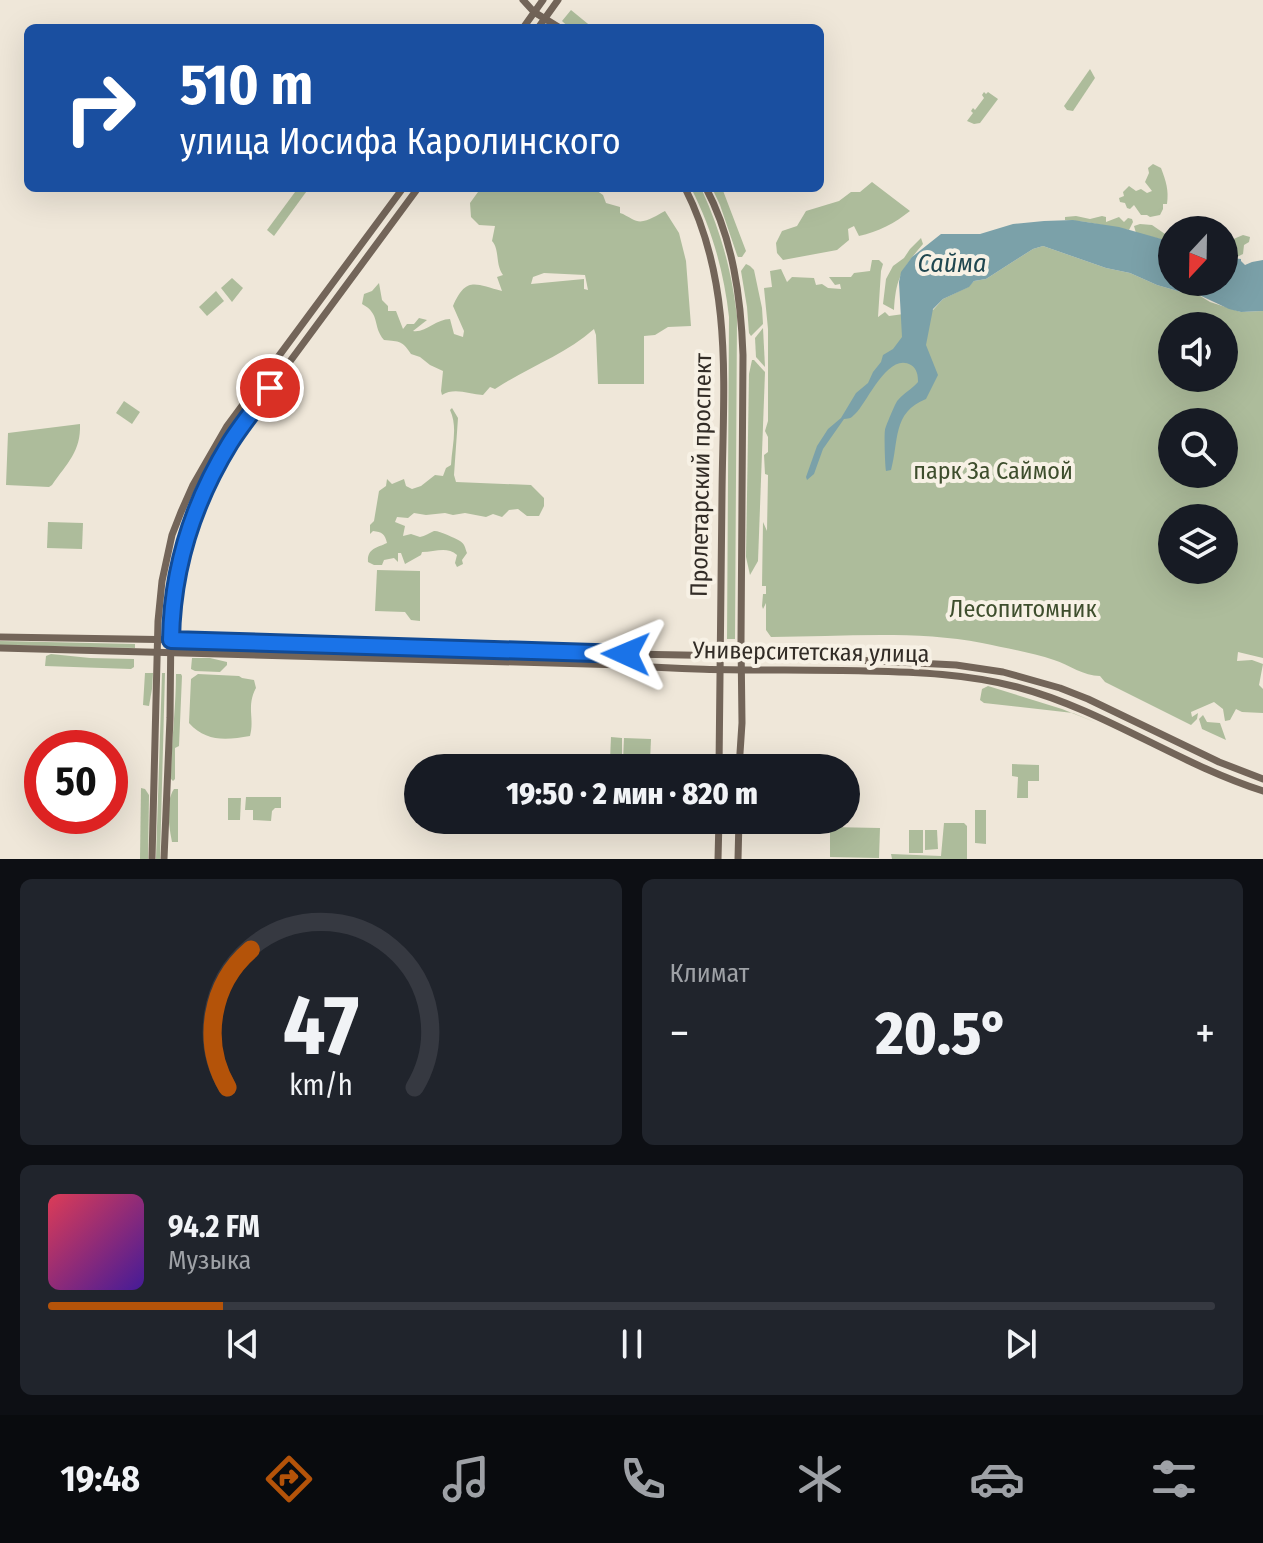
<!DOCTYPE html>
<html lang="ru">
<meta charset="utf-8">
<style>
:root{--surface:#171b24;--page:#20242c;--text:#f1f3f6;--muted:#9ea1a6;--line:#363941;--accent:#b45309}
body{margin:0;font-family:"Fira Sans Condensed",sans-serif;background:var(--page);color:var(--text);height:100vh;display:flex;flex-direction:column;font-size:30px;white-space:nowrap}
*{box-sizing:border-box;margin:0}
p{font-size:26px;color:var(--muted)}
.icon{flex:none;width:44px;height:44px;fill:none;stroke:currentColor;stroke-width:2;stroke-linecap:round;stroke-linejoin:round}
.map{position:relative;height:859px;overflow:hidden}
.details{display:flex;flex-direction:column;gap:20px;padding:20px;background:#0d0f14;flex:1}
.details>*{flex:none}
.guide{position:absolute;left:24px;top:24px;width:800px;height:168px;border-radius:12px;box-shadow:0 8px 32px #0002;background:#1a4fa0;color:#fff;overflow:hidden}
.needle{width:52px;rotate:202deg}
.tools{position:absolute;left:1158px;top:216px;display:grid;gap:16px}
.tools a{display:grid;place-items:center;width:80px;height:80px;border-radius:50%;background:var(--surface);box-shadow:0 8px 32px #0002;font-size:40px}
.speed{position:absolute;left:24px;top:730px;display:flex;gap:16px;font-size:40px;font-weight:700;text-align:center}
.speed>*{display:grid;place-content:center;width:104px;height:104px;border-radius:50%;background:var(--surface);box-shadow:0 8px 32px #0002;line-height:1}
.speed .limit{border:12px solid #d22;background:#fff;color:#111}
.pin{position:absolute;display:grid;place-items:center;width:68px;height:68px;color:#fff;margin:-34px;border:4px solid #fff;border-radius:50%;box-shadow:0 2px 8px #0007}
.me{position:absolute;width:88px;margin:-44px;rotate:271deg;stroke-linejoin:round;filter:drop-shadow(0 0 6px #0008)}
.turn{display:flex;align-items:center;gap:28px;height:168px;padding:0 24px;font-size:36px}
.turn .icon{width:104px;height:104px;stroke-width:2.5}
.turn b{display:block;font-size:56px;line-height:68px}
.big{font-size:60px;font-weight:800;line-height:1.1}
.details .card{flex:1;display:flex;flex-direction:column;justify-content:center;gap:12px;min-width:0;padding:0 28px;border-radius:12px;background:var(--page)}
.details .dial{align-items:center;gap:0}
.dial svg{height:208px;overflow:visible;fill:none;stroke:var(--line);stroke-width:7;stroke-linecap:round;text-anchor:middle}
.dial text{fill:var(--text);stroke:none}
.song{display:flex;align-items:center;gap:24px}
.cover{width:96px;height:96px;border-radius:12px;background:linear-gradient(135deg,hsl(350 70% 55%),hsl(260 70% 35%))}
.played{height:8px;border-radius:4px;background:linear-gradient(90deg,var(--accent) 15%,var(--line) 15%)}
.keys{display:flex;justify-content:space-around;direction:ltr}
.heat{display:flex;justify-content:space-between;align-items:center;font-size:44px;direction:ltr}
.details .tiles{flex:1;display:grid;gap:20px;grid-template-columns:1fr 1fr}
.card:last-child{grid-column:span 2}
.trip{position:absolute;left:404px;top:754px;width:456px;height:80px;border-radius:40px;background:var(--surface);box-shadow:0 8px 32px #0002;font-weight:800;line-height:80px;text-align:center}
.dock{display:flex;height:128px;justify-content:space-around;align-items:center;background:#090b0e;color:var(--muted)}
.dock .icon{width:56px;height:56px}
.dock .current{color:var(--accent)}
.dock b{font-size:36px;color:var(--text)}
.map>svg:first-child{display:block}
.green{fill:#adbc9b;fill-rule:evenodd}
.water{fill:#7ba1a9}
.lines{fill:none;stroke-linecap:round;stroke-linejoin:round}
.major{stroke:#736559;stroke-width:7}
.route-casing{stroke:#114b97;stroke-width:20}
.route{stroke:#1a73e8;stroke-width:14}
.labels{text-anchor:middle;stroke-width:8;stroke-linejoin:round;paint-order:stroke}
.park-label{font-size:24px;fill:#3e4e2d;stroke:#f7f1e5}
.street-label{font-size:24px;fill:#322c26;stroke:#f7f1e5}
.water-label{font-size:26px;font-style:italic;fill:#204750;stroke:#f7f1e5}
</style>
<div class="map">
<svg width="1263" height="859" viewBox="0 0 1263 859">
<rect width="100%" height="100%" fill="#efe7d9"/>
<g class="green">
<path d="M571 10 593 28C581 28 571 31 562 21Z"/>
<polygon points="1090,69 1095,78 1073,111 1067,110 1064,106"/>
<polygon points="984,92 986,94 988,92 998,99 980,123 974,124 967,121 973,113 971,111 973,108 975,110 984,98 982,95"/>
<path d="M1153 164 1161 168C1166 181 1169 190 1167 204H1163V209L1160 215 1150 217 1147 215H1141L1134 205 1130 209 1127 208 1125 203 1120 202 1119 198 1124 196 1123 192 1129 186 1136 191 1141 189 1147 193 1152 191 1145 182 1149 173 1148 168Z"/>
<path d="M872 182 910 211C895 223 878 232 859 236L854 226 848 229 849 240 837 250 783 260 777 253 776 243 782 231 797 226 806 211 839 201 851 192H860Z"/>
<polygon points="298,188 309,188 274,236 267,230"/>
<path d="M477 188H593L603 195 606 203 620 207V213C624 214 628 217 632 219 643 226 655 216 665 211L679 233 686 261 691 326 668 327 655 335 644 336V384H598L596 335 594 329C565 355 528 367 495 389L490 387 483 395C469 394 454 387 442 395L441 391 443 371 430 365 420 357 411 354C402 340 400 342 384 340 372 326 381 314 362 304L364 294 372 291 379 283 382 300 388 306V311H396L403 329 407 324H414L419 318 427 320 413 331C426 333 436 319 450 319L454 334 463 337 464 331 453 306C466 276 475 284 502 291L497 277 503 275C495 264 500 250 492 241L495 226 479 225 471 217 470 203 478 192ZM544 273 585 275 588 290 584 289V279L531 284 533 277Z"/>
<path d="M691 188H701C721 232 731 268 737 316L735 639H727L729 317C724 272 712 229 691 188Z"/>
<polygon points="712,188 722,188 746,251 742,257 738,257 737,255 720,205"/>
<polygon points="1076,216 1090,219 1102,216 1106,217 1106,222 1119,217 1124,222 1128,218 1132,219 1133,222 1129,230 1086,222 1065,220 1065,217"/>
<polygon points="1140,224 1152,225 1165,234 1172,231 1172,242 1136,233 1134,226"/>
<polygon points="1243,235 1250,237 1249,242 1244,245 1243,254 1237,257 1224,249 1224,243"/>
<path d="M921 238 923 244C902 269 896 277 894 310L883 304 886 279 893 266 904 258 910 249Z"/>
<path d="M1043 246 1106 268 1130 273 1157 285 1181 292 1197 294 1210 302 1241 312 1263 311V658L1238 652 1237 661 1252 660 1263 664 1259 685 1263 689V713L1242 712 1236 709 1230 720 1225 721 1223 709 1214 702 1191 712 1192 717 1198 713 1197 719 1191 725 1105 682 1100 676C1084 676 1069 665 1054 660 1031 652 1005 648 982 643 915 630 839 637 771 637L766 630V603L763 609 762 606 763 594H766V586H762L763 522 767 531 768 475 765 474 764 455 768 452V437L765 431 768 421V329L764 288 772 287 770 271 781 269 787 282 792 277 814 278 816 285 822 284 828 288 841 289 840 284 835 285 829 277H851L854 273 870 271 872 260H879L883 264 881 271 878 317 885 312 889 316 933 310 943 299 968 287 974 281 986 279 1014 261 1033 249ZM1172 326H1224V378H1172ZM1172 422H1224V474H1172ZM1172 518H1224V570H1172Z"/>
<polygon points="746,264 750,266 754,270 762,308 763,324 751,336 749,333 747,307 741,271"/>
<polygon points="232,278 243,288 232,302 221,288"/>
<polygon points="216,291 224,301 207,316 199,307"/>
<polygon points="763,328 765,367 756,357 755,338"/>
<polygon points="752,360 754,360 765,372 758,561 750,575 746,557 749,374"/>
<polygon points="124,401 140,412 132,424 116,413"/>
<path d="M452 408 458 418 454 475 456 482 531 485 544 498V506L539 516H527L518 509 509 510 502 517 493 514 486 517 465 513 453 515 445 513 426 515 414 513 408 518 397 517 395 522 405 526 403 536 411 534 420 537C425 536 429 533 434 531 438 530 455 538 460 541 465 544 465 548 467 553L462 560 463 564 457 567 455 563 457 555C447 546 435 552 422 552L421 555 405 564 401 553H398V562L394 558 384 560 382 565H374L368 562C367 549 376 548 387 543 385 534 382 532 373 531L370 534V525L374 521 379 491 386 486 387 479 392 484 404 479 406 486 412 489 421 486 435 475 443 476 446 468 451 465C452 446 458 427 450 410Z"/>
<path d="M80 424C81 452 67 463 52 485L49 487 6 485 8 433Z"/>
<polygon points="48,522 83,523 82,549 47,548"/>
<polygon points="377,570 420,571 420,621 411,620 405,612 375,611"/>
<polygon points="0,641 135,644 135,648 0,645"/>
<polygon points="51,654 90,658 134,659 134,667 131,669 45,666 46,656"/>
<polygon points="192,658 210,658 227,662 227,665 220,672 195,671 191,669"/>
<polygon points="145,673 153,673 152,689 149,706 143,705"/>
<polygon points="162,673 165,673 160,859 156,859"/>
<path d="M176 674H181L182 676 179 746 175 748V779L173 781 171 779C171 744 176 709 176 674Z"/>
<path d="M198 674 239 676 242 678 254 680 256 688C246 706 255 719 250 736 226 740 206 742 189 723L191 679Z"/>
<polygon points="988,686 1062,709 1097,723 1073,713 984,703 980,700 982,689"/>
<polygon points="1203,715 1207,722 1220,723 1226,740 1202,729 1199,719"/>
<polygon points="611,737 622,738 622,760 610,760"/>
<polygon points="624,738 651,739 650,762 623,761"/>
<polygon points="1012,764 1039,765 1039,781 1028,781 1028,798 1017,798 1018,777 1012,776"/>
<polygon points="141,788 145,789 149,795 148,859 140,859"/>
<path d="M174 789H178V842H172C169 827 165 802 174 789Z"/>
<polygon points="246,797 281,797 281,808 275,808 272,811 271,821 253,820 253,810 245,810"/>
<polygon points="228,798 241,798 240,820 228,820"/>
<polygon points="975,810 986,810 986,844 975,843"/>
<polygon points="944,823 964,823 967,826 967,859 892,859 891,854 941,856"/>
<polygon points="830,827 880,828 879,858 830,857"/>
<rect x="909" y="830" width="14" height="23"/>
<polygon points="925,830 937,830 938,849 925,850"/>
</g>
<path class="water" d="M1073 220 1119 227 1172 242V282H1224V257L1241 259V261L1245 265 1252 262 1263 260V311L1241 312 1229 309 1197 294 1181 292 1157 285 1130 273 1106 268 1043 246 1033 249 1014 261 986 279 974 281 969 287 943 299 933 309 926 345 938 375 926 399C892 412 899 442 891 470L886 471C885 466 884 435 885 430 885 428 896 401 898 400 904 393 912 389 918 382 918 375 917 369 911 365 888 351 867 403 855 414 850 419 851 418 844 419L823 449 814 474 807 480 806 477 817 446 828 429 841 418 856 393 868 383 873 372 881 362 883 355 893 349 902 337 899 282 901 272 912 257 941 234H980L1013 224 1044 221Z"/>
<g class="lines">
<g class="major">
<polyline points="523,0 534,12 560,28"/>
<polyline points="523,28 543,0"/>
<polyline points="538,28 558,0"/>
<path d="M685 188C734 284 723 389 722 493 721 585 720 676 719 768"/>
<path d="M706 188C733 239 741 298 743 355L741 642 742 723 739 768"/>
<polyline points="0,637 189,640 574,653 797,657 956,665 1003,672 1060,688 1088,699 1219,762 1263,779"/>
<path d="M0 648 623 665C704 672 785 669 866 671 917 672 968 674 1017 687 1104 710 1178 764 1263 791"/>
<polyline points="152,859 158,621 162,581 172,535 181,512 193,485 227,426 403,188"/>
<polyline points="164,859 170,718 171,622 176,581 192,520 200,499 229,444 418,188"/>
<polyline points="718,859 719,820"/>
<polyline points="738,859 739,820"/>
</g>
</g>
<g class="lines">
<defs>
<path id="route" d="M270 388C257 406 242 424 230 443 193 503 172 570 171 640L626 654"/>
</defs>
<use href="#route" class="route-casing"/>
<use href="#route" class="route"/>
</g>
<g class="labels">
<g class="park-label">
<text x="993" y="479">парк За Саймой</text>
<text x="1023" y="617">Лесопитомник</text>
</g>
<g class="street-label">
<text transform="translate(701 475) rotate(-89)" y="8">Пролетарский проспект</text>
<text transform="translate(811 652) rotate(1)" y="8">Университетская улица</text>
</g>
<g class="water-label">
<text x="952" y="272">Сайма</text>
</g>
</g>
</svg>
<div class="tools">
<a><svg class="needle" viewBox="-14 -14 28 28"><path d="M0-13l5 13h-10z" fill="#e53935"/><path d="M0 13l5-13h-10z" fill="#9ea1a6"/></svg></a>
<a><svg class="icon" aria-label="sound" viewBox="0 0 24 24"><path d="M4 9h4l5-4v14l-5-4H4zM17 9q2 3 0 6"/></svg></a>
<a><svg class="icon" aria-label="search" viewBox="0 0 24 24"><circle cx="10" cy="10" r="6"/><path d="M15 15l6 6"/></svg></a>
<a><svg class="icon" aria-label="layers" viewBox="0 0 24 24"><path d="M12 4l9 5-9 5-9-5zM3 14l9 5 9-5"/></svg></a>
</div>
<div class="speed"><div class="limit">50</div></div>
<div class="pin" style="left:270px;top:388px;background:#d93025"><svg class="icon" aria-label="arrive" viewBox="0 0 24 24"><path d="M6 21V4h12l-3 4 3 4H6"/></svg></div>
<svg class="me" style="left:626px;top:654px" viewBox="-20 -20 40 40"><path d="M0-17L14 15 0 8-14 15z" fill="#1a73e8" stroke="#fff" stroke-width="4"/></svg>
<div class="trip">19:50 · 2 мин · 820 m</div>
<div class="guide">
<div class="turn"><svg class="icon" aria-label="right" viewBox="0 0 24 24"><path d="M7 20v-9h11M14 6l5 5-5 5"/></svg><div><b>510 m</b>улица Иосифа Каролинского</div></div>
</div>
</div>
<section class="details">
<div class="tiles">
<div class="card dial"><svg viewBox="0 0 100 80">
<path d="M14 69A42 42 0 1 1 86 69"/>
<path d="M14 69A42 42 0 0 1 23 16" stroke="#b45309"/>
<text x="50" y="56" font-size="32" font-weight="700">47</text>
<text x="50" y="72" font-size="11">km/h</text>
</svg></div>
<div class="card"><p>Климат</p>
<div class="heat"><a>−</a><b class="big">20.5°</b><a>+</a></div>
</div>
<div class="card">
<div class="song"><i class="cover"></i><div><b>94.2 FM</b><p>Музыка</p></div></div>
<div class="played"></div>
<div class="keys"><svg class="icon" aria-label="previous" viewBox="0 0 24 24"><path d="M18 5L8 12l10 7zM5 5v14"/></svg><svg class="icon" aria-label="pause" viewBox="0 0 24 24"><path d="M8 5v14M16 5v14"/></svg><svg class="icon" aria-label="next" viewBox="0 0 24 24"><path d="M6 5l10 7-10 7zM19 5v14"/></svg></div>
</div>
</div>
</section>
<nav class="dock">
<b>19:48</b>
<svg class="icon current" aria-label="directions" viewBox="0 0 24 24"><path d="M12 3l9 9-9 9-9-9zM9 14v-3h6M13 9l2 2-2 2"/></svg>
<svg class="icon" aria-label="music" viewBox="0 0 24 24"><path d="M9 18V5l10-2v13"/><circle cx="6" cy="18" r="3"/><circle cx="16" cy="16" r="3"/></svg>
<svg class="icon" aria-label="phone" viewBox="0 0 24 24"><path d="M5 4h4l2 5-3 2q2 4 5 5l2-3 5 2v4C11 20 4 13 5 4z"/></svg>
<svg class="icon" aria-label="climate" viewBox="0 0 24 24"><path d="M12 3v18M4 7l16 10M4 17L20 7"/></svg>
<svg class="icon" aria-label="car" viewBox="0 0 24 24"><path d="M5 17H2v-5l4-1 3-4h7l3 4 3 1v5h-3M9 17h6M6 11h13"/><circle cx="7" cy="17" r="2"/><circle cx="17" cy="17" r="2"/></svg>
<svg class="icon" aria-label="filters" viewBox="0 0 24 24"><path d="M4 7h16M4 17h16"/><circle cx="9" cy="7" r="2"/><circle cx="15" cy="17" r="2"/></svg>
</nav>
